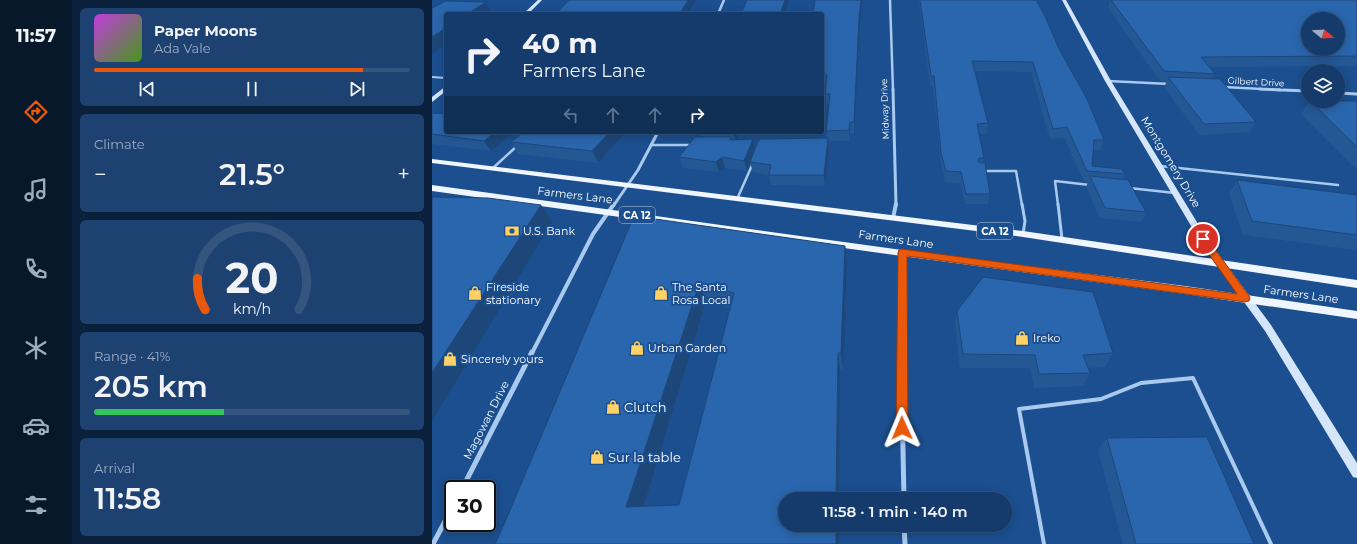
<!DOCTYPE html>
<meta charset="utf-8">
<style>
:root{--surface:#143b6b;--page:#1d4271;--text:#f1f3f6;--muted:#9dadc1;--line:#33557e;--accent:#ea580c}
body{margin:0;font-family:Montserrat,sans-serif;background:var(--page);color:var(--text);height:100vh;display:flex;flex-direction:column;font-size:15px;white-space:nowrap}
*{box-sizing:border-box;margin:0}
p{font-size:13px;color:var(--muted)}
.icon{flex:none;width:22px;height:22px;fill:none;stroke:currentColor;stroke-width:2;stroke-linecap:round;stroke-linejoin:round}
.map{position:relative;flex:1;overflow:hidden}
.details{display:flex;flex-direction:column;gap:8px;padding:8px;background:#0b203b;width:360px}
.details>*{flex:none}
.banner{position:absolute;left:12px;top:12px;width:380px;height:122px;border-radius:4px;box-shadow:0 2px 10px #0003,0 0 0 1px var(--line);background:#143b6b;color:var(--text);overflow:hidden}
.needle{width:26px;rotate:108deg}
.buttons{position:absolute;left:869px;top:12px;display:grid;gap:8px}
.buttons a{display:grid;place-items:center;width:44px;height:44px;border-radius:50%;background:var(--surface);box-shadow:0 2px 10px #0003,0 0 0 1px var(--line);font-size:20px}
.speed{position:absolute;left:12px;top:480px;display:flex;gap:8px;font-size:20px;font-weight:700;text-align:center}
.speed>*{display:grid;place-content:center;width:52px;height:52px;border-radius:50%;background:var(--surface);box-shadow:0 2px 10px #0003,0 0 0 1px var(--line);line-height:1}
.speed .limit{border:2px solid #111;border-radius:6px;background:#fff;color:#111}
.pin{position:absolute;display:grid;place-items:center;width:34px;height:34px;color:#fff;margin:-17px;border:2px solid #fff;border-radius:50%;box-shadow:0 1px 4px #0007}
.me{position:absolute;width:44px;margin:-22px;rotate:359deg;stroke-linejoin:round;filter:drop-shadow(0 0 3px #0008)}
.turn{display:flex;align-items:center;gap:14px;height:84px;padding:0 12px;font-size:18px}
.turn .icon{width:52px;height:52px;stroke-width:2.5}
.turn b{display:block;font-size:28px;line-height:34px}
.lanes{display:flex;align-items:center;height:38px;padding:0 12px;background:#0003;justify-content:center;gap:20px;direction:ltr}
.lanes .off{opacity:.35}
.big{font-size:30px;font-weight:600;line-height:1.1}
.details .tile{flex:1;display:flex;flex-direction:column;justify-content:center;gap:6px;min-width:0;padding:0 14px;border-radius:6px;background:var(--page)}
.details .dial{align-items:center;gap:0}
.dial svg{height:104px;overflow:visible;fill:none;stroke:var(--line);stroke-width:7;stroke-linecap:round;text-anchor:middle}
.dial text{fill:var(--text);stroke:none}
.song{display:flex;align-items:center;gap:12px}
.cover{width:48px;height:48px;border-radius:6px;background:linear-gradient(135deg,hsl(290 70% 55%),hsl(100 70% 35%))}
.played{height:4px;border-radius:2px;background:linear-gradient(90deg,var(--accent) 85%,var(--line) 85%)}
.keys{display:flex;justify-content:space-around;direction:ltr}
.heat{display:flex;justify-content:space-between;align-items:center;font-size:22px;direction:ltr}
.charge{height:6px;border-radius:3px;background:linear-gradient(90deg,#34c759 41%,var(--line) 0)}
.trip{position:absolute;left:346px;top:492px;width:234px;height:40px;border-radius:20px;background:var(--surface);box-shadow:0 2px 10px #0003,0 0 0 1px var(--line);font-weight:600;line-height:40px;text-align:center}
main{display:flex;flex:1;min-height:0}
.tab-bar{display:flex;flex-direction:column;width:72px;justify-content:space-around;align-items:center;background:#08182b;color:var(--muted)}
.tab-bar .icon{width:28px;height:28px}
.tab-bar .on{color:var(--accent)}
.tab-bar b{font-size:18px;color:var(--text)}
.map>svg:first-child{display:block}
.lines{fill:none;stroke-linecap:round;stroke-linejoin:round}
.lane-far3{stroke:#a9c9ee;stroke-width:2}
.lane-far2{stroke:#a9c9ee;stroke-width:2.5}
.lane-far1{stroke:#a9c9ee;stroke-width:3}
.lane{stroke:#a9c9ee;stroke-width:4}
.street-far3{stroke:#a9c9ee;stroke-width:2.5}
.street-far2{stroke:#a9c9ee;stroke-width:3}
.street-far1{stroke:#a9c9ee;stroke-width:4}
.street{stroke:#a9c9ee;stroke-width:5}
.secondary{fill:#d6e6fa;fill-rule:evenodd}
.primary{fill:#f0f6ff;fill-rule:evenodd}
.wall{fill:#245895;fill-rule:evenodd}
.shaded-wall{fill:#1d4779}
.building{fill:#2a66ad;stroke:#1d4779;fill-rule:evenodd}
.route{fill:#ea580c;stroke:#983908}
.labels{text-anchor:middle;stroke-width:4;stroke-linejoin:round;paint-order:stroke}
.far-street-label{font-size:9px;fill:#fff;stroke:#1b4f8f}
.shield{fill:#1b4f8f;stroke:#bbcadd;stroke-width:1}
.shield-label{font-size:10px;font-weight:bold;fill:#fff}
.street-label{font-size:11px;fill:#fff;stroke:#1b4f8f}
.poi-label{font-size:11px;fill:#fff;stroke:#1b4f8f;text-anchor:start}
.near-poi-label{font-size:13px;fill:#fff;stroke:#1b4f8f;text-anchor:start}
</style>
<main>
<nav class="tab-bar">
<b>11:57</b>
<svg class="icon on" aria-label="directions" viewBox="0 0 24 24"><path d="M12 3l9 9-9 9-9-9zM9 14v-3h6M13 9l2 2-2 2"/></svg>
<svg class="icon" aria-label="music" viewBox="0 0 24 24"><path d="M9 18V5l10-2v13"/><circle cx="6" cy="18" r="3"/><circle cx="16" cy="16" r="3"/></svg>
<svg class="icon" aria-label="phone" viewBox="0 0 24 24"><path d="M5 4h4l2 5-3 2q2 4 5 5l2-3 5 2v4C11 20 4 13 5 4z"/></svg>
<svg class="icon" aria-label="climate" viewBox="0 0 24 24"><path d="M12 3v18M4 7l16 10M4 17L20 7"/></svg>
<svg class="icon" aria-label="car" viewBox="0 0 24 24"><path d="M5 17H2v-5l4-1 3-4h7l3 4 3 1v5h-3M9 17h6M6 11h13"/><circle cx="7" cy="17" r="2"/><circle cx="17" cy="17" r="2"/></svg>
<svg class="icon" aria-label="filters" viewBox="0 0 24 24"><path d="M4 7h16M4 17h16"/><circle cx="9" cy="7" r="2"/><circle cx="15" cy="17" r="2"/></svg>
</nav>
<section class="details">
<div class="tile">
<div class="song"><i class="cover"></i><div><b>Paper Moons</b><p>Ada Vale</p></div></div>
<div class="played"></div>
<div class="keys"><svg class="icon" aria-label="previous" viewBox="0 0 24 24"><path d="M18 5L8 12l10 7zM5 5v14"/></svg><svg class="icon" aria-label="pause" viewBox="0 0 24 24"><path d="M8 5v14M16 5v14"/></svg><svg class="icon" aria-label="next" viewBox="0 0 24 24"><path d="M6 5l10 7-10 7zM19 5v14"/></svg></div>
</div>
<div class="tile"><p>Climate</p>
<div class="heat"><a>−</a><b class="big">21.5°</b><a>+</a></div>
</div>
<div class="tile dial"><svg viewBox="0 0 100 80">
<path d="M14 69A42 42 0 1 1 86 69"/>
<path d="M14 69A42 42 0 0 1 8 45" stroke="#ea580c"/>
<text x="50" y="56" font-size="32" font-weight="700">20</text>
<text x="50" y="72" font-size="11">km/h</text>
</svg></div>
<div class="tile"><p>Range · 41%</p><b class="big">205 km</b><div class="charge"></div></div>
<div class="tile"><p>Arrival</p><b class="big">11:58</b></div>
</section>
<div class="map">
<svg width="925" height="544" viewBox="0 0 925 544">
<rect width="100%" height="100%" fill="#1b4f8f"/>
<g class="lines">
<polyline class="lane-far3" points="0,77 14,78"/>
<g class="lane-far2">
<polyline points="220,145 260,145"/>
<polyline points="728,166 906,185"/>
<polyline points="61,168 85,146"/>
<polyline points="551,171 584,171 590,205"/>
<polyline points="697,188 743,193"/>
<polyline points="306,197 321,163"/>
<polyline points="626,205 623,181 658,185"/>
</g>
<g class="lane-far1">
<polyline points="590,204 593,221 591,234"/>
<polyline points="626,204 630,239"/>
</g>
<polyline class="lane" points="612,544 587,409 669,399 709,383 761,378 839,544"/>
<g class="street-far3">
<polyline points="458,0 461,90"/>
<polyline points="286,14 292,0"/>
<polyline points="676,81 738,84"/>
<polyline points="791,87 849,90"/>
</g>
<g class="street-far2">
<polyline points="461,89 464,205"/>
<polyline points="828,89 876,91"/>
<polyline points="906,93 925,94"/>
<polyline points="182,205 206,170 226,132"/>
</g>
<g class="street-far1">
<polyline points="461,218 464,204"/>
<polyline points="100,353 161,234 182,204"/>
<polyline points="469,353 470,253"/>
</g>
<g class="street">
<polyline points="469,352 472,499"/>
<polyline points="30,489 100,352"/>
<polyline points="472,525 473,544"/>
<polyline points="1,544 21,506"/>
</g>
<g class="secondary">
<polygon points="106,0 110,0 96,14 91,14"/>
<polygon points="630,0 634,0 679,81 774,237 839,325 925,463 925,478 921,477 833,331 768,241 673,81"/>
<polygon points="14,86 14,91 0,102 0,97"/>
</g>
<g class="primary">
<polygon points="0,159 591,231 925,280 925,288 591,237 0,163"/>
<polygon points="0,185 470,250 753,286 925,311 925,319 753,294 470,256 0,191"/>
</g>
</g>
<g class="wall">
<polygon points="383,0 430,0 428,26 422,133 418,133 418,141 397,141 397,148 393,186 339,185 337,175 321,172 318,163 315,171 293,168 287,172 251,168 247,157 269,137 268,132 307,132 305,139 323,149 395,138 394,131 397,104 394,104 393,94 394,85 390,85 390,14"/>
<polygon points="487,0 604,0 627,49 672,140 668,150 661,150 660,166 693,174 691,179 714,212 709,222 668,218 654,187 656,182 652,181 632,138 618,139 599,72 543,71 556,123 555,134 547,134 552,158 551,163 558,194 556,204 533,204 528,183 513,182 509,163 501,86 498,86"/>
<polygon points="678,0 925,0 925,66 777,67 783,74 781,79 824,122 818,132 767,135 732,87 735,81 728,81 676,8"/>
<polygon points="878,101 925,101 925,170 869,114"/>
<polygon points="0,113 82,132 59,151 0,144"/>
<polygon points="92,132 194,132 166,163 86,154 79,142"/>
<polygon points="805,180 925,195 925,250 811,235 797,194"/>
<path d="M202 216 413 246 415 263 411 369H408L407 499H353L407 525V544H63L73 522ZM274 301 298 308 247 505 212 506Z"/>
<polygon points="525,311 681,353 673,367 656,368 658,373 651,386 602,388 598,368 528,368 523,325"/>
<polygon points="675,438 822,544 691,544 666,450"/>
</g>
<g class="shaded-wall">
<polygon points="256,0 264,0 256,14 248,14"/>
<polygon points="353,0 357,0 352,14 348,14"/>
<polygon points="429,0 430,0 428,26 422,133 422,122 427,17"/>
<polygon points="54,2 59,13 58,14 35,14"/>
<polygon points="14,28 14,44 0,54 0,37"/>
<polygon points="418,122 418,141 417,130"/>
<polygon points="63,132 82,132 59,151 52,141"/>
<polygon points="178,132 194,132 166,163 160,151"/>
<polygon points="301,132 307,132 304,142"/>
<polygon points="396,138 397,148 393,186 392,175"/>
<polygon points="321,139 323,150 318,162 318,163 315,171 312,161"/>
<polygon points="290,157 293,168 287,172 284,162"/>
<polygon points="109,205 120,222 0,421 0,373"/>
<polygon points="413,246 415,263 411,369 409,353"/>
<polygon points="267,284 274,301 208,519 194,507"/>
<polygon points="406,353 408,369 407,499 404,499"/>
<rect x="404" y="525" width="3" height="19"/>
</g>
<g class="building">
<polygon points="137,0 256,0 248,14 124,14"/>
<polygon points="315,0 353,0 348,14 309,14"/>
<polygon points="383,0 429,0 427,17 422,122 418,122 417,130 394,131 398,94 393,94 395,75 390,75 390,14 381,14"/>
<polygon points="488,0 604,0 613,16 627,49 655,99 672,140 662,140 660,166 690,169 693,174 655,171 635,127 621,129 601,62 540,61 556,123 545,124 552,158 547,158 546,161 548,163 553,163 558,194 534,194 529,172 514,171 509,153 502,76 499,76"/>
<path d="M679 0H925V56L769 57 783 74 732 71ZM876 19H906V49H876Z"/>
<polygon points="14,1 54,2 35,14 14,14 14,28 0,37 0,8"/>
<polygon points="736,77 788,79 824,122 772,124"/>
<polygon points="878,101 925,101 925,147"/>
<polygon points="0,113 14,114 14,132 63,132 52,141 0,134"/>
<polygon points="92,132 178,132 160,151 79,142"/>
<polygon points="263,137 299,137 298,140 321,139 312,161 290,157 284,162 247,157"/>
<polygon points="396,138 392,175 337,175 339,165 318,162 327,139"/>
<polygon points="658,176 696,180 714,212 673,208"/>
<polygon points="805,180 925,195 925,235 820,221"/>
<polygon points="0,197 56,198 109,205 0,373"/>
<path d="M202 216 413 246 409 353H406L404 499H353V525H404V544H63L73 522ZM267 284 302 293 247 505 194 507Z"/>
<polygon points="551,277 661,292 681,353 651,355 658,373 607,374 603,355 531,354 525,311"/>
<polygon points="775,437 822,544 704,544 675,438"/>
</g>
<polygon class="route" points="771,236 774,237 817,296 818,298 817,301 813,302 475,256 476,428 474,432 470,433 466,432 464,428 466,253 467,250 470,249 805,294 766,239"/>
<defs>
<symbol id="bank-bare" viewBox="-9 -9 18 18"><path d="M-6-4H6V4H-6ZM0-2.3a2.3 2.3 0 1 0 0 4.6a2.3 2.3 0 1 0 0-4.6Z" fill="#ffd166" stroke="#1b4f8f" stroke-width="2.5" paint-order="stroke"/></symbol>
<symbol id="shop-bare" viewBox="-9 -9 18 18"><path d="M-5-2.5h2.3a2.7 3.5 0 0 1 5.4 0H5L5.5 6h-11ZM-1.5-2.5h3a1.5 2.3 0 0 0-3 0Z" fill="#ffd166" stroke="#1b4f8f" stroke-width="2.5" paint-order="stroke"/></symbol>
</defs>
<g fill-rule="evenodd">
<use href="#bank-bare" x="70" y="221" width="20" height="20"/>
<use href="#shop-bare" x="33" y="283" width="20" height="20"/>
<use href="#shop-bare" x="219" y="283" width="20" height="20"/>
<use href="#shop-bare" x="580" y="328" width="20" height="20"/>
<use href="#shop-bare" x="195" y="338" width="20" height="20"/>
<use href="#shop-bare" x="8" y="349" width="20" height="20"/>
<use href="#shop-bare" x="171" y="397" width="20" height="20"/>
<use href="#shop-bare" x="155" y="447" width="20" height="20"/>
</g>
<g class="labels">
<g class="far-street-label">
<text transform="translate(824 82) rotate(3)" y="3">Gilbert Drive</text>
<text transform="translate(453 109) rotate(-92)" y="3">Midway Drive</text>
</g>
<g class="shield">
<rect x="187" y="207" width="36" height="16" rx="3"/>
<rect x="545" y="223" width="36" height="16" rx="3"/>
</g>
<g class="shield-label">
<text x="205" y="219">CA 12</text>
<text x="563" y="235">CA 12</text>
</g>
<g class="street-label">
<text transform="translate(739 162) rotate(59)" y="4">Montgomery Drive</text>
<text transform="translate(143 195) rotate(7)" y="4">Farmers Lane</text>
<text transform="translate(464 239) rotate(8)" y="4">Farmers Lane</text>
<text transform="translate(869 294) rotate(8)" y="4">Farmers Lane</text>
<text transform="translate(54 420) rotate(-63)" y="4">Magowan Drive</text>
</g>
<g class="poi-label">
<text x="91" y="235">U.S. Bank</text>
<text x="54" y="291">Fireside<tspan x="54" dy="13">stationary</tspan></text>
<text x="240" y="291">The Santa<tspan x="240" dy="13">Rosa Local</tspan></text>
<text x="601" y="342">Ireko</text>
<text x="216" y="352">Urban Garden</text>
<text x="29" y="363">Sincerely yours</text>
</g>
<g class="near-poi-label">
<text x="192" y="412">Clutch</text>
<text x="176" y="462">Sur la table</text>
</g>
</g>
</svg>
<div class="buttons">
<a><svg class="needle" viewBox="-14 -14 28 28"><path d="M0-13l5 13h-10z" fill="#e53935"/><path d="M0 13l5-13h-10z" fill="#9dadc1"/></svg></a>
<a><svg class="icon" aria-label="layers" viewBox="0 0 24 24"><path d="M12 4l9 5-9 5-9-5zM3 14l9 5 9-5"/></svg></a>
</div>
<div class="speed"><div class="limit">30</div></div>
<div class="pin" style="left:771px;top:239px;background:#d93025"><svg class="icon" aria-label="arrive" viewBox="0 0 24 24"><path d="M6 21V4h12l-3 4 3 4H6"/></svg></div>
<svg class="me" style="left:470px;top:428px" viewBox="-20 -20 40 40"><path d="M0-17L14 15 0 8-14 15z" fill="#ea580c" stroke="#fff" stroke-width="4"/></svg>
<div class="trip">11:58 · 1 min · 140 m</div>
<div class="banner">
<div class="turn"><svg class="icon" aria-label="right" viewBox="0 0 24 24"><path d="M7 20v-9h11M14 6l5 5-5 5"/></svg><div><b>40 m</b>Farmers Lane</div></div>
<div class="lanes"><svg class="icon off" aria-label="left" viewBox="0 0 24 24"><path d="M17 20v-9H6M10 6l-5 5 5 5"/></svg><svg class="icon off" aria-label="ahead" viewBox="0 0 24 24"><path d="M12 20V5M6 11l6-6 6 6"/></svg><svg class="icon off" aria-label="ahead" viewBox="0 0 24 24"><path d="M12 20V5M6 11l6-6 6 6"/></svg><svg class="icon" aria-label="right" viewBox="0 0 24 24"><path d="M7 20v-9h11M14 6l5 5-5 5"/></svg></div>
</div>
</div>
</main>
